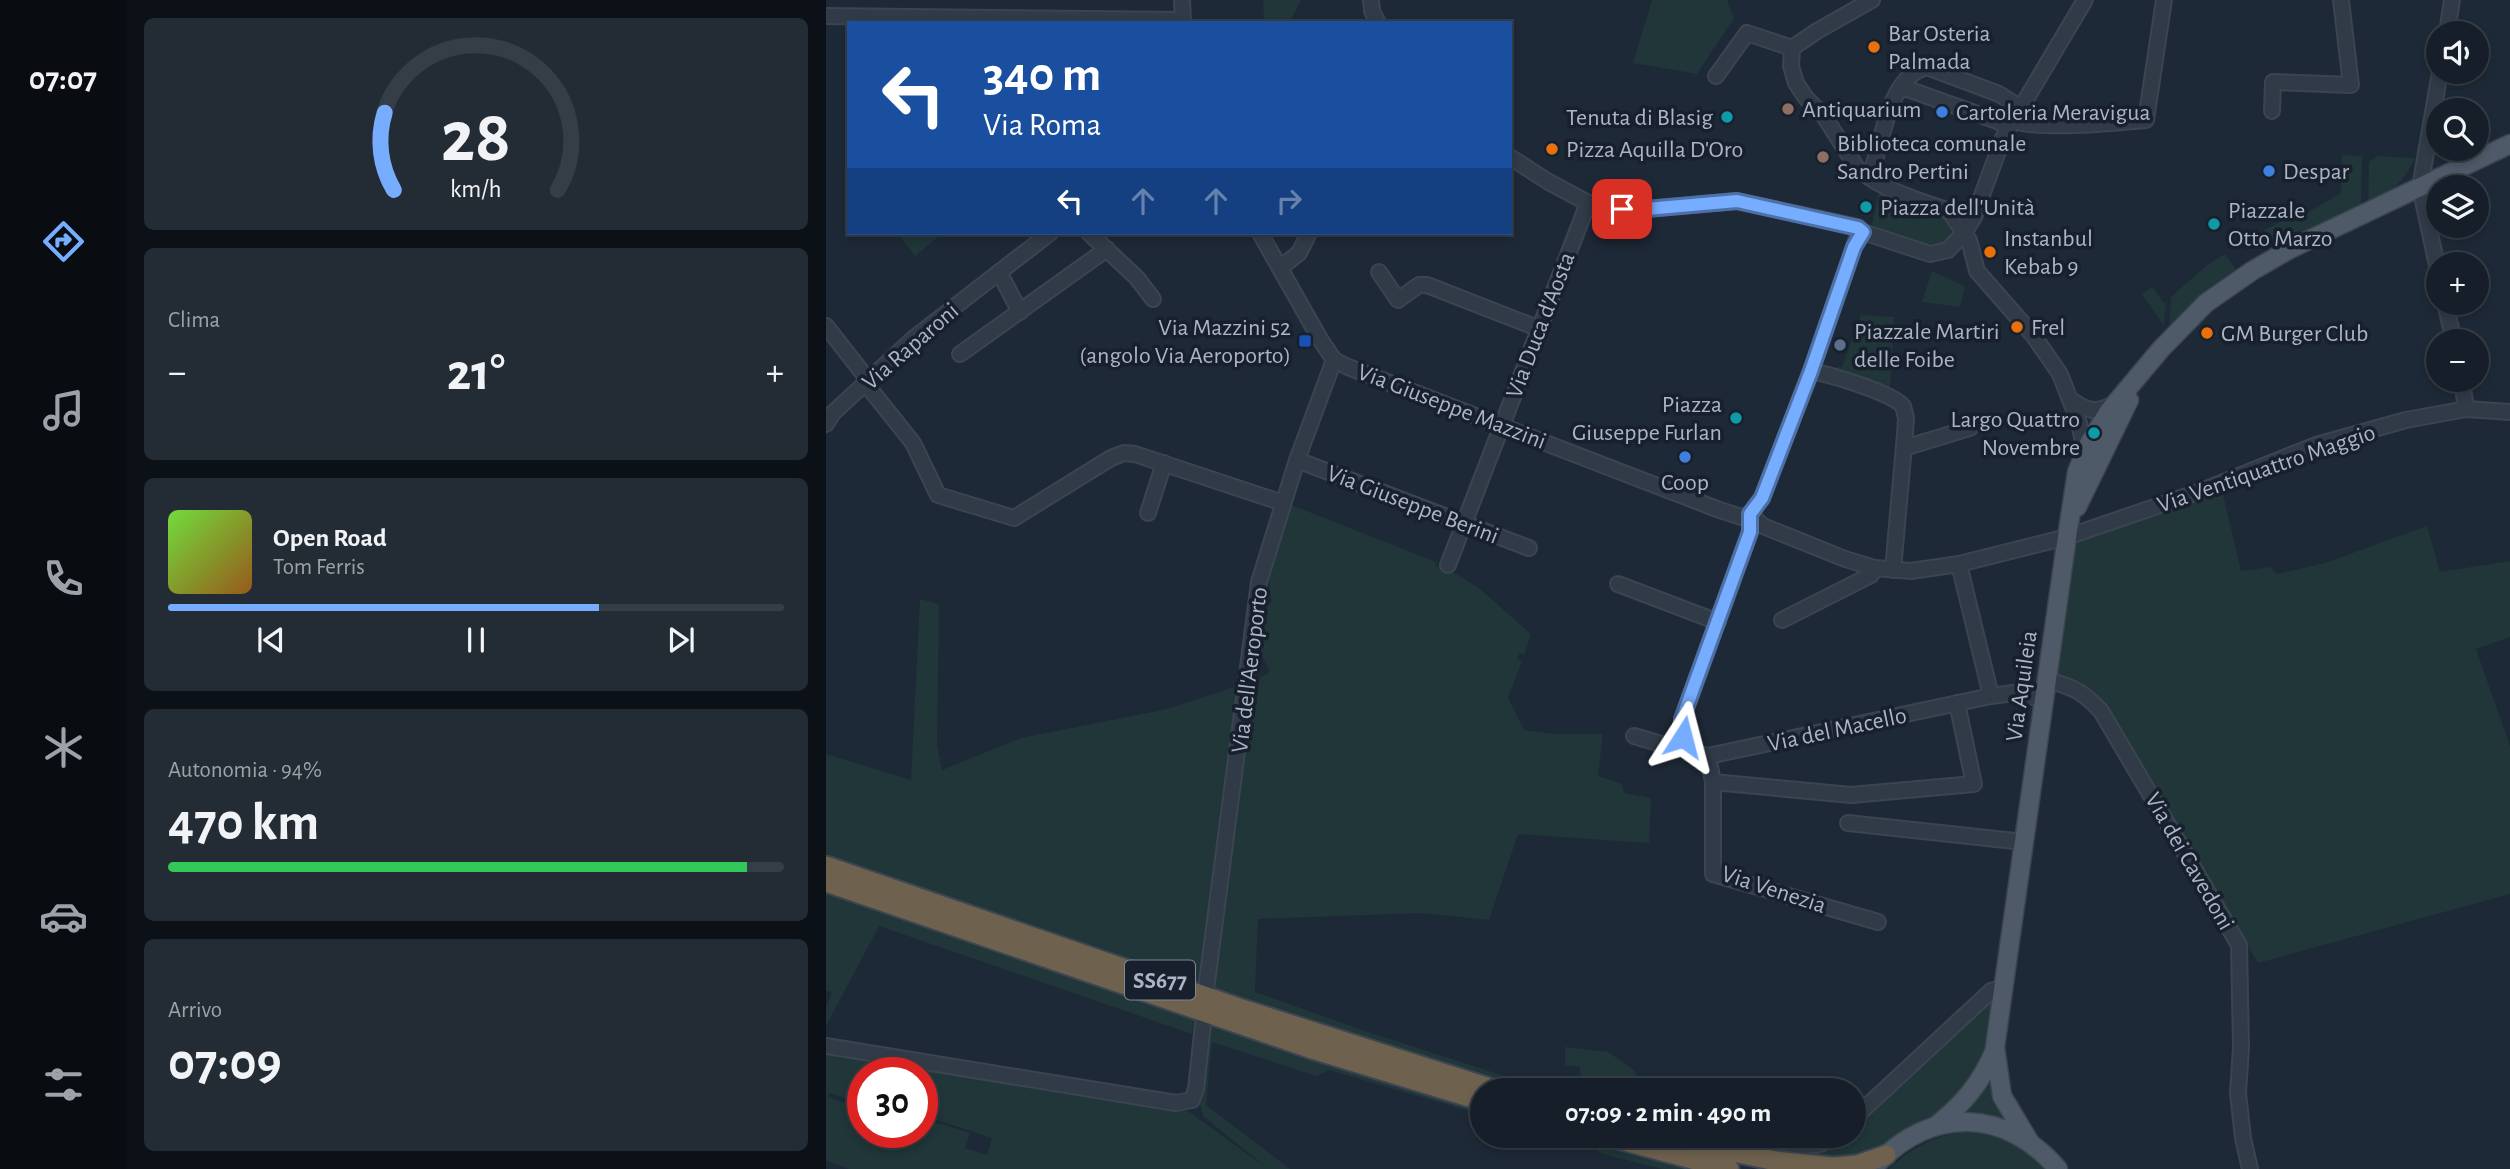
<!DOCTYPE html>
<html lang="it">
<meta charset="utf-8">
<style>
:root{--surface:#161f29;--page:#232c35;--text:#f1f3f6;--muted:#9ea2a8;--line:#353d46;--accent:#76adff}
body{margin:0;font-family:"Alegreya Sans",sans-serif;background:var(--page);color:var(--text);height:100vh;display:flex;flex-direction:column;font-size:26px;white-space:nowrap}
*{box-sizing:border-box;margin:0}
p{font-size:23px;color:var(--muted)}
.icon{flex:none;width:38px;height:38px;fill:none;stroke:currentColor;stroke-width:2;stroke-linecap:round;stroke-linejoin:round}
.map{position:relative;flex:1;overflow:hidden}
.drawer{display:flex;flex-direction:column;gap:18px;padding:18px;background:#0c1117;width:700px}
.drawer>*{flex:none}
.hud{position:absolute;left:21px;top:21px;width:665px;height:214px;border-radius:0px;box-shadow:0 4px 10px #0003,0 0 0 2px var(--line);background:#1a4fa0;color:#fff;overflow:hidden}
.fabs{position:absolute;left:1600px;top:21px;display:grid;gap:14px}
.fabs a{display:grid;place-items:center;width:63px;height:63px;border-radius:50%;background:var(--surface);box-shadow:0 4px 10px #0003,0 0 0 2px var(--line);font-size:35px}
.speed{position:absolute;left:21px;top:1057px;display:flex;gap:14px;font-size:35px;font-weight:700;text-align:center}
.speed>*{display:grid;place-content:center;width:91px;height:91px;border-radius:50%;background:var(--surface);box-shadow:0 4px 10px #0003,0 0 0 2px var(--line);line-height:1}
.speed .limit{border:10px solid #d22;background:#fff;color:#111}
.pin{position:absolute;display:grid;place-items:center;width:60px;height:60px;color:#fff;margin:-30px;border-radius:14px;box-shadow:0 4px 10px #0006}
.me{position:absolute;width:77px;margin:-38px;rotate:9deg;stroke-linejoin:round;filter:drop-shadow(0 0 5px #0008)}
.turn{display:flex;align-items:center;gap:24px;height:147px;padding:0 21px;font-size:32px}
.turn .icon{width:91px;height:91px;stroke-width:2.5}
.turn b{display:block;font-size:49px;line-height:60px}
.lanes{display:flex;align-items:center;height:66px;padding:0 21px;background:#0003;justify-content:center;gap:35px;direction:ltr}
.lanes .off{opacity:.35}
.big{font-size:52px;font-weight:600;line-height:1.1}
.drawer .tile{flex:1;display:flex;flex-direction:column;justify-content:center;gap:10px;min-width:0;padding:0 24px;border-radius:10px;background:var(--page)}
.drawer .dial{align-items:center;gap:0}
.dial svg{height:182px;overflow:visible;fill:none;stroke:var(--line);stroke-width:7;stroke-linecap:round;text-anchor:middle}
.dial text{fill:var(--text);stroke:none}
.song{display:flex;align-items:center;gap:21px}
.cover{width:84px;height:84px;border-radius:10px;background:linear-gradient(135deg,hsl(100 70% 55%),hsl(30 70% 35%))}
.played{height:7px;border-radius:4px;background:linear-gradient(90deg,var(--accent) 70%,var(--line) 70%)}
.keys{display:flex;justify-content:space-around;direction:ltr}
.heat{display:flex;justify-content:space-between;align-items:center;font-size:38px;direction:ltr}
.charge{height:10px;border-radius:5px;background:linear-gradient(90deg,#34c759 94%,var(--line) 0)}
.trip{position:absolute;left:644px;top:1078px;width:396px;height:70px;border-radius:35px;background:var(--surface);box-shadow:0 4px 10px #0003,0 0 0 2px var(--line);font-weight:600;line-height:70px;text-align:center}
main{display:flex;flex:1;min-height:0}
.tabs{display:flex;flex-direction:column;width:126px;justify-content:space-around;align-items:center;background:#090c10;color:var(--muted)}
.tabs .icon{width:49px;height:49px}
.tabs .selected{color:var(--accent)}
.tabs b{font-size:32px;color:var(--text)}
.map>svg:first-child{display:block}
.green{fill:#203638;fill-rule:evenodd}
.lines{fill:none;stroke-linecap:round;stroke-linejoin:round}
.minor-casing{stroke:#3b4451;stroke-width:18}
.major-casing{stroke:#3b4451;stroke-width:21}
.highway-casing{stroke:#3c4552;stroke-width:23}
.minor{stroke:#313b48;stroke-width:14}
.major{stroke:#4f5a68;stroke-width:18}
.highway{stroke:#6e614e;stroke-width:19}
.route-casing{stroke:#4d70a6;stroke-width:18}
.route{stroke:#76adff;stroke-width:12}
.food-dot{fill:#e8710a;stroke:#17202c;stroke-width:2.5}
.education-dot{fill:#8d6e63;stroke:#17202c;stroke-width:2.5}
.shop-dot{fill:#3f7fe0;stroke:#17202c;stroke-width:2.5}
.culture-dot{fill:#0f9aa8;stroke:#17202c;stroke-width:2.5}
.transit-dot{fill:#1a4fb4;stroke:#17202c;stroke-width:2.5}
.service-dot{fill:#5c6f8a;stroke:#17202c;stroke-width:2.5}
.labels{text-anchor:middle;stroke-width:7;stroke-linejoin:round;paint-order:stroke}
.shield{fill:#17202c;stroke:#7f8897;stroke-width:2}
.shield-label{font-size:23px;font-weight:bold;fill:#abb5c5}
.poi-label{font-size:24px;fill:#abb5c5;stroke:#17202c;text-anchor:start}
.street-label{font-size:24px;fill:#abb5c5;stroke:#17202c}
</style>
<main>
<nav class="tabs">
<b>07:07</b>
<svg class="icon selected" aria-label="directions" viewBox="0 0 24 24"><path d="M12 3l9 9-9 9-9-9zM9 14v-3h6M13 9l2 2-2 2"/></svg>
<svg class="icon" aria-label="music" viewBox="0 0 24 24"><path d="M9 18V5l10-2v13"/><circle cx="6" cy="18" r="3"/><circle cx="16" cy="16" r="3"/></svg>
<svg class="icon" aria-label="phone" viewBox="0 0 24 24"><path d="M5 4h4l2 5-3 2q2 4 5 5l2-3 5 2v4C11 20 4 13 5 4z"/></svg>
<svg class="icon" aria-label="climate" viewBox="0 0 24 24"><path d="M12 3v18M4 7l16 10M4 17L20 7"/></svg>
<svg class="icon" aria-label="car" viewBox="0 0 24 24"><path d="M5 17H2v-5l4-1 3-4h7l3 4 3 1v5h-3M9 17h6M6 11h13"/><circle cx="7" cy="17" r="2"/><circle cx="17" cy="17" r="2"/></svg>
<svg class="icon" aria-label="filters" viewBox="0 0 24 24"><path d="M4 7h16M4 17h16"/><circle cx="9" cy="7" r="2"/><circle cx="15" cy="17" r="2"/></svg>
</nav>
<section class="drawer">
<div class="tile dial"><svg viewBox="0 0 100 80">
<path d="M14 69A42 42 0 1 1 86 69"/>
<path d="M14 69A42 42 0 0 1 10 35" stroke="#76adff"/>
<text x="50" y="56" font-size="32" font-weight="700">28</text>
<text x="50" y="72" font-size="11">km/h</text>
</svg></div>
<div class="tile"><p>Clima</p>
<div class="heat"><a>−</a><b class="big">21°</b><a>+</a></div>
</div>
<div class="tile">
<div class="song"><i class="cover"></i><div><b>Open Road</b><p>Tom Ferris</p></div></div>
<div class="played"></div>
<div class="keys"><svg class="icon" aria-label="previous" viewBox="0 0 24 24"><path d="M18 5L8 12l10 7zM5 5v14"/></svg><svg class="icon" aria-label="pause" viewBox="0 0 24 24"><path d="M8 5v14M16 5v14"/></svg><svg class="icon" aria-label="next" viewBox="0 0 24 24"><path d="M6 5l10 7-10 7zM19 5v14"/></svg></div>
</div>
<div class="tile"><p>Autonomia · 94%</p><b class="big">470 km</b><div class="charge"></div></div>
<div class="tile"><p>Arrivo</p><b class="big">07:09</b></div>
</section>
<div class="map">
<svg width="1684" height="1169" viewBox="0 0 1684 1169">
<rect width="100%" height="100%" fill="#1e2937"/>
<g class="green">
<polygon points="437,0 475,0 463,23 438,23"/>
<polygon points="826,0 901,0 908,18 871,74 807,63"/>
<polygon points="1516,155 1536,156 1535,208 1490,231 1478,231 1455,241 1447,241 1441,237 1438,230 1466,216 1472,218 1515,193"/>
<path d="M1551 156 1589 158C1578 181 1565 194 1542 204L1543 162Z"/>
<path d="M1053 192 1119 218 1125 225C1131 268 1063 232 1046 225Z"/>
<polygon points="71,233 117,233 89,256"/>
<polygon points="1399,254 1410,270 1343,329 1345,297 1380,266"/>
<polygon points="1106,271 1139,286 1134,307 1096,302"/>
<polygon points="1326,287 1338,303 1340,301 1338,326 1316,294"/>
<polygon points="1035,315 1068,317 1064,387 1054,390 1005,371 1007,368 1016,367"/>
<polygon points="1396,490 1415,571 1444,567 1451,574 1499,563 1601,526 1614,572 1684,561 1684,637 1650,649 1684,746 1684,894 1432,963 1275,702 1254,682 1230,675 1248,544"/>
<path d="M463 504 610 562 609 566 624 570 654 589 705 634 698 655 694 653 691 658 696 661 682 698 698 730 729 734H777L772 776 796 784 798 793 825 798 823 843 692 834 663 920 595 913 432 919 429 992 542 1032 697 1082 755 1085 754 1067 739 1065V1047L782 1052 808 1070 816 1090H702L622 1068 388 991 427 682 444 672 432 648 436 608 446 601C436 569 453 535 463 504Z"/>
<polygon points="94,599 113,604 111,745 116,770 195,738 341,709 412,686 373,986 0,860 0,754 85,780"/>
<polygon points="0,891 368,1018 366,1034 53,926 0,1026 0,1007 6,992 0,991"/>
<polygon points="1167,1000 1159,1055 1128,1104 1070,1135 1042,1155 1024,1160 972,1158 874,1136 915,1136 955,1147 1001,1152 1015,1136 1027,1136 1027,1125 1161,1001"/>
<path d="M383 1023 656 1108V1115L503 1070 490 1076 386 1042 380 1105 464 1169H23L0 1161V1054L362 1111 441 1168 377 1116 373 1100ZM37 1073H96V1115L166 1138 161 1155 139 1148 144 1133 96 1118V1132H37V1109L2 1097 4 1093 25 1100 28 1093 37 1096Z"/>
<polygon points="1164,1081 1167,1082 1182,1122 1180,1123 1136,1114 1156,1093"/>
<path d="M1134 1132C1170 1134 1198 1143 1222 1169H1063C1085 1148 1105 1138 1134 1132Z"/>
<polygon points="728,1136 744,1136 870,1169 836,1169 773,1153 772,1148"/>
</g>
<g class="lines">
<defs>
<g id="minor">
<polyline points="356,0 357,23"/>
<polyline points="545,0 546,11 552,23"/>
<polyline points="0,16 357,20"/>
<polyline points="1621,33 1626,0"/>
<polyline points="966,48 991,31 1046,0"/>
<path d="M890 76 921 33 966 48 965 66 970 83 980 98 998 116 1031 168C1053 188 1092 201 1121 210 1131 213 1140 212 1148 217"/>
<polyline points="1076,87 1171,121 1183,128"/>
<polyline points="1446,111 1447,82 1525,85 1515,0"/>
<path d="M1188 120C1208 131 1294 122 1320 120L1338 0"/>
<polyline points="684,157 721,181 762,203 809,210 911,201 1032,227 1037,232 1104,254 1122,250 1138,233 1148,217 1177,138 1259,0"/>
<path d="M1044 176C1057 143 1061 77 1101 67L1173 94 1195 108"/>
<polyline points="1123,211 1143,240 1151,271 1207,335 1234,374 1253,423 1260,455"/>
<polyline points="263,233 311,278 327,299"/>
<polyline points="434,233 494,339 508,360 522,367 891,509 915,517 924,514"/>
<polyline points="454,268 473,253 483,233"/>
<polyline points="1612,270 1594,187 1614,72"/>
<polyline points="173,272 194,312"/>
<polyline points="553,272 572,300 593,285 601,285 714,329"/>
<polyline points="1619,303 1628,341"/>
<polyline points="0,326 43,381"/>
<polyline points="134,354 281,249"/>
<path d="M985 371C1005 375 1064 392 1077 406L1080 418 1079 434 1067 570"/>
<polyline points="1636,380 1640,409"/>
<polyline points="40,384 87,443 112,495 188,518 285,458 298,453 309,454 457,503"/>
<path d="M1244 399C1261 411 1269 414 1288 404"/>
<polyline points="0,424 7,413 88,338 224,233"/>
<polyline points="1078,448 1144,428"/>
<polyline points="471,460 703,548"/>
<polyline points="322,513 338,463"/>
<polyline points="924,514 937,526 1019,559 1049,568 1085,571 1133,564 1241,537 1375,491 1490,445 1580,420 1640,409 1684,412"/>
<polyline points="1133,564 1165,696"/>
<polyline points="622,565 762,203"/>
<polyline points="792,584 892,622"/>
<polyline points="956,620 1045,575 1049,568"/>
<path d="M1221 680C1247 687 1256 691 1275 711L1413 945 1415 1048 1412 1093 1417 1138 1424 1169"/>
<polyline points="808,736 842,746 860,744 874,754 882,756 1165,696 1187,693 1218,699"/>
<polyline points="860,744 855,728 856,719 924,532 924,514 936,498 985,371 1031,238 1037,232"/>
<polyline points="882,756 887,782 1025,795 1148,784 1131,703"/>
<polyline points="887,782 887,874 1052,922"/>
<polyline points="1022,823 1198,842"/>
<polyline points="380,990 433,582 471,460 508,360"/>
<polyline points="0,1046 350,1103 366,1100 370,1089 377,1024"/>
<polyline points="1027,1119 1165,991 1176,988"/>
<path d="M932 1136C956 1142 987 1155 1009 1136"/>
</g>
<g id="major">
<polyline points="1251,507 1303,400"/>
<path d="M1111 1125C1137 1104 1155 1083 1168 1052"/>
<polyline points="1203,1141 1176,1096 1169,1047 1241,537 1251,472 1263,443 1283,411 1335,349 1380,303 1426,271 1464,249 1684,144"/>
<path d="M1052 1163C1106 1106 1181 1109 1232 1169"/>
</g>
<g id="highway">
<polyline points="0,866 413,1008 670,1090"/>
<polyline points="0,882 489,1050 656,1101"/>
<polyline points="780,1136 903,1169"/>
<polyline points="832,1136 950,1161 1007,1167 1031,1165 1060,1155"/>
</g>
</defs>
<use href="#minor" class="minor-casing"/>
<use href="#major" class="major-casing"/>
<use href="#highway" class="highway-casing"/>
<use href="#minor" class="minor"/>
<use href="#major" class="major"/>
<use href="#highway" class="highway"/>
</g>
<g class="lines">
<defs>
<polyline id="route" points="796,209 809,210 911,201 1032,228 1037,232 1028,247 985,371 936,498 924,514 924,532 856,719 857,737"/>
</defs>
<use href="#route" class="route-casing"/>
<use href="#route" class="route"/>
</g>
<g class="food-dot">
<circle cx="1048" cy="47" r="7"/>
<circle cx="726" cy="149" r="7"/>
<circle cx="1164" cy="252" r="7"/>
<circle cx="1191" cy="327" r="7"/>
<circle cx="1381" cy="333" r="7"/>
</g>
<g class="education-dot">
<circle cx="962" cy="109" r="7"/>
<circle cx="997" cy="157" r="7"/>
</g>
<g class="shop-dot">
<circle cx="1116" cy="112" r="7"/>
<circle cx="1443" cy="171" r="7"/>
<circle cx="859" cy="457" r="7"/>
</g>
<g class="culture-dot">
<circle cx="901" cy="117" r="7"/>
<circle cx="1040" cy="207" r="7"/>
<circle cx="1388" cy="224" r="7"/>
<circle cx="910" cy="418" r="7"/>
<circle cx="1268" cy="433" r="7"/>
</g>
<rect class="transit-dot" x="472" y="334" width="14" height="14" rx="3.5"/>
<circle class="service-dot" cx="1014" cy="345" r="7"/>
<g class="labels">
<rect class="shield" x="299" y="960.5" width="70" height="39" rx="5"/>
<g class="shield-label">
<text x="334" y="988">SS677</text>
</g>
<g class="poi-label">
<text x="1062" y="41">Bar Osteria<tspan x="1062" dy="28">Palmada</tspan></text>
<text x="976" y="117">Antiquarium</text>
<text x="1130" y="120">Cartoleria Meravigua</text>
<text x="887" y="125" text-anchor="end">Tenuta di Blasig</text>
<text x="1011" y="151">Biblioteca comunale<tspan x="1011" dy="28">Sandro Pertini</tspan></text>
<text x="740" y="157">Pizza Aquilla D'Oro</text>
<text x="1457" y="179">Despar</text>
<text x="1054" y="215">Piazza dell'Unità</text>
<text x="1402" y="218">Piazzale<tspan x="1402" dy="28">Otto Marzo</tspan></text>
<text x="1178" y="246">Instanbul<tspan x="1178" dy="28">Kebab 9</tspan></text>
<text x="465" y="335" text-anchor="end">Via Mazzini 52<tspan x="465" dy="28">(angolo Via Aeroporto)</tspan></text>
<text x="1205" y="335">Frel</text>
<text x="1028" y="339">Piazzale Martiri<tspan x="1028" dy="28">delle Foibe</tspan></text>
<text x="1395" y="341">GM Burger Club</text>
<text x="896" y="412" text-anchor="end">Piazza<tspan x="896" dy="28">Giuseppe Furlan</tspan></text>
<text x="1254" y="427" text-anchor="end">Largo Quattro<tspan x="1254" dy="28">Novembre</tspan></text>
<text x="859" y="490" text-anchor="middle">Coop</text>
</g>
<g class="street-label">
<text transform="translate(714 325) rotate(-69)" y="8">Via Duca d'Aosta</text>
<text transform="translate(84 346) rotate(-41)" y="8">Via Raparoni</text>
<text transform="translate(626 406) rotate(21)" y="8">Via Giuseppe Mazzini</text>
<text transform="translate(1440 468) rotate(-19)" y="8">Via Ventiquattro Maggio</text>
<text transform="translate(587 504) rotate(21)" y="8">Via Giuseppe Berini</text>
<text transform="translate(423 670) rotate(-83)" y="8">Via dell'Aeroporto</text>
<text transform="translate(1195 686) rotate(-82)" y="8">Via Aquileia</text>
<text transform="translate(1011 729) rotate(-12)" y="8">Via del Macello</text>
<text transform="translate(1364 861) rotate(60)" y="8">Via dei Cavedoni</text>
<text transform="translate(948 889) rotate(18)" y="8">Via Venezia</text>
</g>
</g>
</svg>
<div class="fabs">
<a><svg class="icon" aria-label="sound" viewBox="0 0 24 24"><path d="M4 9h4l5-4v14l-5-4H4zM17 9q2 3 0 6"/></svg></a>
<a><svg class="icon" aria-label="search" viewBox="0 0 24 24"><circle cx="10" cy="10" r="6"/><path d="M15 15l6 6"/></svg></a>
<a><svg class="icon" aria-label="layers" viewBox="0 0 24 24"><path d="M12 4l9 5-9 5-9-5zM3 14l9 5 9-5"/></svg></a>
<a>+</a>
<a>−</a>
</div>
<div class="speed"><div class="limit">30</div></div>
<div class="pin" style="left:796px;top:209px;background:#d93025"><svg class="icon" aria-label="arrive" viewBox="0 0 24 24"><path d="M6 21V4h12l-3 4 3 4H6"/></svg></div>
<svg class="me" style="left:857px;top:737px" viewBox="-20 -20 40 40"><path d="M0-17L14 15 0 8-14 15z" fill="#76adff" stroke="#fff" stroke-width="4"/></svg>
<div class="trip">07:09 · 2 min · 490 m</div>
<div class="hud">
<div class="turn"><svg class="icon" aria-label="left" viewBox="0 0 24 24"><path d="M17 20v-9H6M10 6l-5 5 5 5"/></svg><div><b>340 m</b>Via Roma</div></div>
<div class="lanes"><svg class="icon" aria-label="left" viewBox="0 0 24 24"><path d="M17 20v-9H6M10 6l-5 5 5 5"/></svg><svg class="icon off" aria-label="ahead" viewBox="0 0 24 24"><path d="M12 20V5M6 11l6-6 6 6"/></svg><svg class="icon off" aria-label="ahead" viewBox="0 0 24 24"><path d="M12 20V5M6 11l6-6 6 6"/></svg><svg class="icon off" aria-label="right" viewBox="0 0 24 24"><path d="M7 20v-9h11M14 6l5 5-5 5"/></svg></div>
</div>
</div>
</main>
